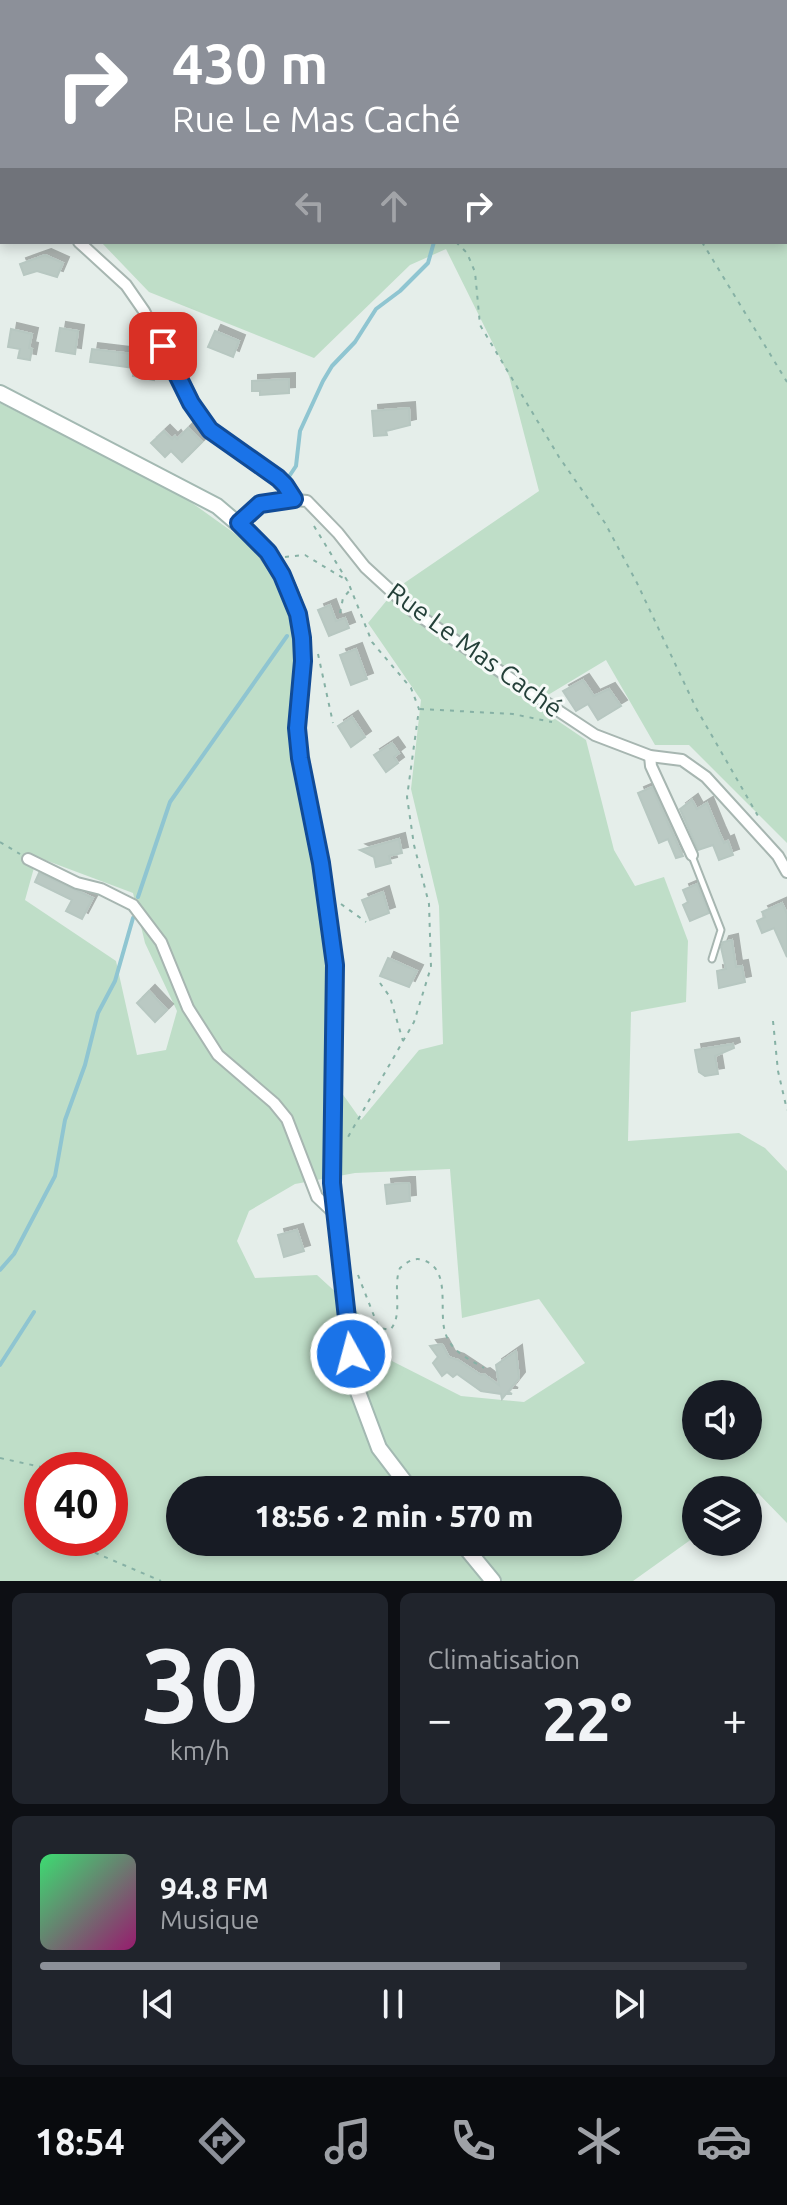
<!DOCTYPE html>
<html lang="fr">
<meta charset="utf-8">
<style>
:root{--surface:#171b24;--page:#20242c;--text:#f1f3f6;--muted:#9ea1a6;--line:#363941;--accent:#8c9099}
body{margin:0;font-family:Ubuntu,sans-serif;background:var(--page);color:var(--text);height:100vh;display:flex;flex-direction:column;font-size:30px;white-space:nowrap}
*{box-sizing:border-box;margin:0}
p{font-size:26px;color:var(--muted)}
.icon{flex:none;width:44px;height:44px;fill:none;stroke:currentColor;stroke-width:2;stroke-linecap:round;stroke-linejoin:round}
.map{position:relative;height:1581px;overflow:hidden}
.sheet{display:flex;flex-direction:column;gap:12px;padding:12px;background:#0d0f14;flex:1}
.sheet>*{flex:none}
.top-card{position:absolute;left:0px;top:0px;width:788px;height:244px;box-shadow:0 4px 12px #0003;background:#8c9099;color:#fff;overflow:hidden}
.buttons{position:absolute;left:682px;top:1380px;display:grid;gap:16px}
.buttons a{display:grid;place-items:center;width:80px;height:80px;border-radius:50%;background:var(--surface);box-shadow:0 4px 12px #0003;font-size:40px}
.speed{position:absolute;left:24px;top:1452px;display:flex;gap:16px;font-size:40px;font-weight:700;text-align:center}
.speed>*{display:grid;place-content:center;width:104px;height:104px;border-radius:50%;background:var(--surface);box-shadow:0 4px 12px #0003;line-height:1}
.speed .limit{border:12px solid #d22;background:#fff;color:#111}
.pin{position:absolute;display:grid;place-items:center;width:68px;height:68px;color:#fff;margin:-34px;border-radius:16px;box-shadow:0 4px 12px #0006}
.me{position:absolute;width:88px;margin:-44px;rotate:353deg;stroke-linejoin:round;filter:drop-shadow(0 0 6px #0008)}
.turn{display:flex;align-items:center;gap:28px;height:168px;padding:0 40px;font-size:36px}
.turn .icon{width:104px;height:104px;stroke-width:2.5}
.turn b{display:block;font-size:56px;line-height:68px}
.lanes{display:flex;align-items:center;height:76px;padding:0 40px;background:#0003;justify-content:center;gap:40px;direction:ltr}
.lanes .off{opacity:.35}
.big{font-size:60px;font-weight:800;line-height:1.1}
.sheet .widget{flex:1;display:flex;flex-direction:column;justify-content:center;gap:12px;min-width:0;padding:0 28px;border-radius:12px;background:var(--page)}
.sheet .dial{align-items:center;gap:0}
.dial b{font-size:104px;line-height:1}
.song{display:flex;align-items:center;gap:24px}
.cover{width:96px;height:96px;border-radius:12px;background:linear-gradient(135deg,hsl(140 70% 55%),hsl(320 70% 35%))}
.played{height:8px;border-radius:4px;background:linear-gradient(90deg,var(--accent) 65%,var(--line) 65%)}
.keys{display:flex;justify-content:space-around;direction:ltr}
.heat{display:flex;justify-content:space-between;align-items:center;font-size:44px;direction:ltr}
.sheet .tiles{flex:1;display:grid;gap:12px;grid-template-columns:1fr 1fr}
.widget:last-child{grid-column:span 2}
.trip{position:absolute;left:166px;top:1476px;width:456px;height:80px;border-radius:40px;background:var(--surface);box-shadow:0 4px 12px #0003;font-weight:800;line-height:80px;text-align:center}
.tabs{display:flex;height:128px;justify-content:space-around;align-items:center;background:#090b0e;color:var(--muted)}
.tabs .icon{width:56px;height:56px}
.tabs .active{color:var(--accent)}
.tabs b{font-size:36px;color:var(--text)}
.map>svg:first-child{display:block}
.green{fill:#bfdec8;fill-rule:evenodd}
.lines{fill:none;stroke-linecap:round;stroke-linejoin:round}
.stream{stroke:#8fc5d1;stroke-width:4}
.building{fill:#bac9c3;stroke:#b7c7c1;stroke-width:2;filter:url(#shadow)}
.lane-casing{stroke:#a7b6b1;stroke-width:9}
.street-casing{stroke:#a7b6b1;stroke-width:14}
.secondary-casing{stroke:#a3b9b2;stroke-width:18}
.path{stroke:#86b1a5;stroke-width:2;stroke-dasharray:4 6;stroke-linecap:butt}
.lane{stroke:#fff;stroke-width:5}
.street{stroke:#fff;stroke-width:10}
.secondary{stroke:#fff;stroke-width:14}
.route-casing{stroke:#114b97;stroke-width:20}
.route{stroke:#1a73e8;stroke-width:14}
.labels{text-anchor:middle;stroke-width:6;stroke-linejoin:round;paint-order:stroke}
.street-label{font-size:26px;fill:#244039;stroke:#f6faf8}
</style>
<div class="map">
<svg width="787" height="1581" viewBox="0 0 787 1581">
<defs>
<filter id="shadow"><feDropShadow dx="6" dy="-6" stdDeviation="0" flood-color="#0004"/></filter>
</defs>
<rect width="100%" height="100%" fill="#e5eeea"/>
<path class="green" d="M115 0H787V843L689 745H655L606 660 533 704 586 740 614 850 635 886 664 877 688 941 686 1002 631 1012 628 1141 739 1133 765 1148 787 1171V1523L758 1493 748 1499V1490H696V1536L633 1581H0V403L174 490 262 553 296 631 292 720 305 823 344 964 327 1072 361 1120 419 1050 443 1044 439 906 411 789 421 700 368 623 397 588 539 491 509 376 446 249 410 265 314 358 149 292 101 242H786V2H113ZM37 857 133 893 145 943 177 1011 166 1050 137 1055 116 961 25 900ZM450 1169 462 1318 539 1299 585 1363 524 1402 461 1396 388 1359 363 1317 317 1275 255 1278 237 1241 249 1211 295 1184 355 1173ZM696 1394H748V1446H696ZM42 1470H110V1538H42ZM180 1490H608V1542H180Z"/>
<g class="lines">
<g class="stream">
<polyline points="519,2 519,0"/>
<polyline points="288,478 296,466 300,431 323,381 332,366 355,342 376,309 400,291 428,263 434,242"/>
<polyline points="138,897 170,802 287,636"/>
<polyline points="0,1270 14,1254 55,1176 65,1120 85,1065 98,1013 115,981 133,918"/>
<polyline points="0,1365 34,1312"/>
</g>
</g>
<g class="building">
<polygon points="45,255 63,263 57,277 37,271 24,275 20,264"/>
<polygon points="60,328 78,331 75,354 56,351"/>
<polygon points="11,329 32,334 29,348 32,349 30,360 18,358 20,349 8,347"/>
<polygon points="215,331 239,341 233,357 208,347"/>
<polygon points="135,338 145,340 143,354 151,355 150,362 157,363 154,380 133,376 134,368 90,362 92,349 133,354"/>
<polygon points="289,379 289,393 260,395 260,391 252,391 252,381"/>
<polygon points="409,408 410,425 386,431 387,435 374,436 372,411"/>
<polygon points="188,428 202,442 182,462 171,451 165,457 151,443 164,431 172,439 175,436 177,439"/>
<polygon points="330,605 336,621 345,618 349,628 329,636 318,610"/>
<polygon points="356,649 367,679 351,685 340,655"/>
<polygon points="583,680 594,696 609,689 621,706 598,720 588,704 576,711 563,691"/>
<polygon points="352,717 365,737 351,747 338,726"/>
<polygon points="392,743 399,753 394,757 398,763 386,772 374,755"/>
<polygon points="652,787 683,856 676,858 668,839 659,843 638,793"/>
<polygon points="692,800 697,809 707,803 719,832 724,843 728,841 733,855 719,860 713,845 698,850 680,809"/>
<polygon points="399,839 402,853 389,856 391,863 376,867 374,857 360,850"/>
<polygon points="39,873 93,898 82,919 66,911 72,900 35,882"/>
<polygon points="697,884 709,913 690,921 683,905 688,902 683,890"/>
<polygon points="383,892 389,913 370,920 362,900"/>
<polygon points="782,903 787,914 787,957 774,928 762,933 757,921 765,917 762,912"/>
<polygon points="732,940 736,967 742,966 745,982 719,988 717,971 726,969 721,947 723,942"/>
<polygon points="388,958 417,971 409,987 380,976"/>
<polygon points="149,991 167,1010 155,1022 137,1003"/>
<polygon points="733,1044 734,1048 715,1056 718,1074 705,1076 699,1072 695,1050"/>
<polygon points="404,1183 409,1183 410,1201 387,1204 385,1185"/>
<polygon points="297,1230 304,1251 284,1257 278,1235"/>
<polygon points="442,1344 449,1357 458,1360 481,1375 484,1374 499,1385 496,1365 516,1351 519,1378 508,1392 512,1394 506,1394 502,1399 501,1394 481,1391 457,1374 453,1377 447,1372 442,1376 433,1363 438,1357 430,1346"/>
</g>
<g class="lines">
<defs>
<g id="lane">
<polyline points="0,100 2,101"/>
<polyline points="692,856 721,930 712,959"/>
</g>
<g id="street">
<polyline points="19,2 31,2"/>
<polyline points="59,2 59,0"/>
<polyline points="0,4 2,4"/>
<polyline points="79,242 126,285 144,311 191,403 210,430 278,478 285,485 294,499"/>
<polyline points="239,523 260,504 284,499 307,501 338,533 365,567 414,612 527,690 595,735 650,756 682,760 706,777 778,856 787,872"/>
<polyline points="650,756 651,766 692,855"/>
<polyline points="28,859 77,883 101,889 133,905 161,942 188,1008 218,1055 274,1103 287,1119 317,1197 334,1213"/>
</g>
<g id="secondary">
<polyline points="0,393 217,506 259,542 282,575 290,592 298,614 302,638 303,661 297,728 300,758 321,863 335,965 332,1183 355,1384 379,1448 411,1490"/>
<polyline points="461,1542 493,1581"/>
</g>
</defs>
<use href="#lane" class="lane-casing"/>
<use href="#street" class="street-casing"/>
<use href="#secondary" class="secondary-casing"/>
<g class="path">
<polyline points="558,0 560,2"/>
<polyline points="786,182 787,183"/>
<polyline points="456,242 467,253 475,272 480,325 559,457 605,523 637,583 696,708 758,816"/>
<polyline points="702,242 787,382"/>
<polyline points="314,526 348,582 372,642 411,688 419,709 407,797 414,845 429,904 431,967 414,1022 348,1137"/>
<polyline points="285,557 305,555 348,581"/>
<polyline points="340,613 343,598 351,589"/>
<polyline points="318,654 333,723"/>
<polyline points="420,709 513,714 552,722"/>
<polyline points="0,842 20,854"/>
<polyline points="341,904 366,922"/>
<polyline points="380,983 390,997 403,1041"/>
<polyline points="773,1021 778,1071 787,1110"/>
<path d="M358 1275 376 1321 380 1328 390 1330C404 1315 392 1287 400 1268 407 1262 414 1257 423 1260 453 1270 437 1312 446 1335 453 1353 469 1359 484 1368"/>
<polyline points="0,1458 55,1470"/>
<polyline points="82,1538 91,1551 161,1581"/>
</g>
<use href="#lane" class="lane"/>
<use href="#street" class="street"/>
<use href="#secondary" class="secondary"/>
</g>
<g class="lines">
<defs>
<polyline id="route" points="163,346 191,403 210,430 278,478 285,485 294,499 260,504 239,523 268,552 282,575 298,614 302,638 303,661 297,728 300,758 321,863 335,965 332,1183 351,1354"/>
</defs>
<use href="#route" class="route-casing"/>
<use href="#route" class="route"/>
</g>
<g class="labels">
<g class="street-label">
<text transform="translate(475 650) rotate(36)" y="9">Rue Le Mas Caché</text>
</g>
</g>
</svg>
<div class="buttons">
<a><svg class="icon" aria-label="sound" viewBox="0 0 24 24"><path d="M4 9h4l5-4v14l-5-4H4zM17 9q2 3 0 6"/></svg></a>
<a><svg class="icon" aria-label="layers" viewBox="0 0 24 24"><path d="M12 4l9 5-9 5-9-5zM3 14l9 5 9-5"/></svg></a>
</div>
<div class="speed"><div class="limit">40</div></div>
<div class="pin" style="left:163px;top:346px;background:#d93025"><svg class="icon" aria-label="arrive" viewBox="0 0 24 24"><path d="M6 21V4h12l-3 4 3 4H6"/></svg></div>
<svg class="me" style="left:351px;top:1354px" viewBox="-20 -20 40 40"><circle r="17" fill="#1a73e8" stroke="#fff" stroke-width="3"/><path d="M0-11L8 9 0 5-8 9z" fill="#fff"/></svg>
<div class="trip">18:56 · 2 min · 570 m</div>
<div class="top-card">
<div class="turn"><svg class="icon" aria-label="right" viewBox="0 0 24 24"><path d="M7 20v-9h11M14 6l5 5-5 5"/></svg><div><b>430 m</b>Rue Le Mas Caché</div></div>
<div class="lanes"><svg class="icon off" aria-label="left" viewBox="0 0 24 24"><path d="M17 20v-9H6M10 6l-5 5 5 5"/></svg><svg class="icon off" aria-label="ahead" viewBox="0 0 24 24"><path d="M12 20V5M6 11l6-6 6 6"/></svg><svg class="icon" aria-label="right" viewBox="0 0 24 24"><path d="M7 20v-9h11M14 6l5 5-5 5"/></svg></div>
</div>
</div>
<section class="sheet">
<div class="tiles">
<div class="widget dial"><b>30</b><p>km/h</p></div>
<div class="widget"><p>Climatisation</p>
<div class="heat"><a>−</a><b class="big">22°</b><a>+</a></div>
</div>
<div class="widget">
<div class="song"><i class="cover"></i><div><b>94.8 FM</b><p>Musique</p></div></div>
<div class="played"></div>
<div class="keys"><svg class="icon" aria-label="previous" viewBox="0 0 24 24"><path d="M18 5L8 12l10 7zM5 5v14"/></svg><svg class="icon" aria-label="pause" viewBox="0 0 24 24"><path d="M8 5v14M16 5v14"/></svg><svg class="icon" aria-label="next" viewBox="0 0 24 24"><path d="M6 5l10 7-10 7zM19 5v14"/></svg></div>
</div>
</div>
</section>
<nav class="tabs">
<b>18:54</b>
<svg class="icon active" aria-label="directions" viewBox="0 0 24 24"><path d="M12 3l9 9-9 9-9-9zM9 14v-3h6M13 9l2 2-2 2"/></svg>
<svg class="icon" aria-label="music" viewBox="0 0 24 24"><path d="M9 18V5l10-2v13"/><circle cx="6" cy="18" r="3"/><circle cx="16" cy="16" r="3"/></svg>
<svg class="icon" aria-label="phone" viewBox="0 0 24 24"><path d="M5 4h4l2 5-3 2q2 4 5 5l2-3 5 2v4C11 20 4 13 5 4z"/></svg>
<svg class="icon" aria-label="climate" viewBox="0 0 24 24"><path d="M12 3v18M4 7l16 10M4 17L20 7"/></svg>
<svg class="icon" aria-label="car" viewBox="0 0 24 24"><path d="M5 17H2v-5l4-1 3-4h7l3 4 3 1v5h-3M9 17h6M6 11h13"/><circle cx="7" cy="17" r="2"/><circle cx="17" cy="17" r="2"/></svg>
</nav>
